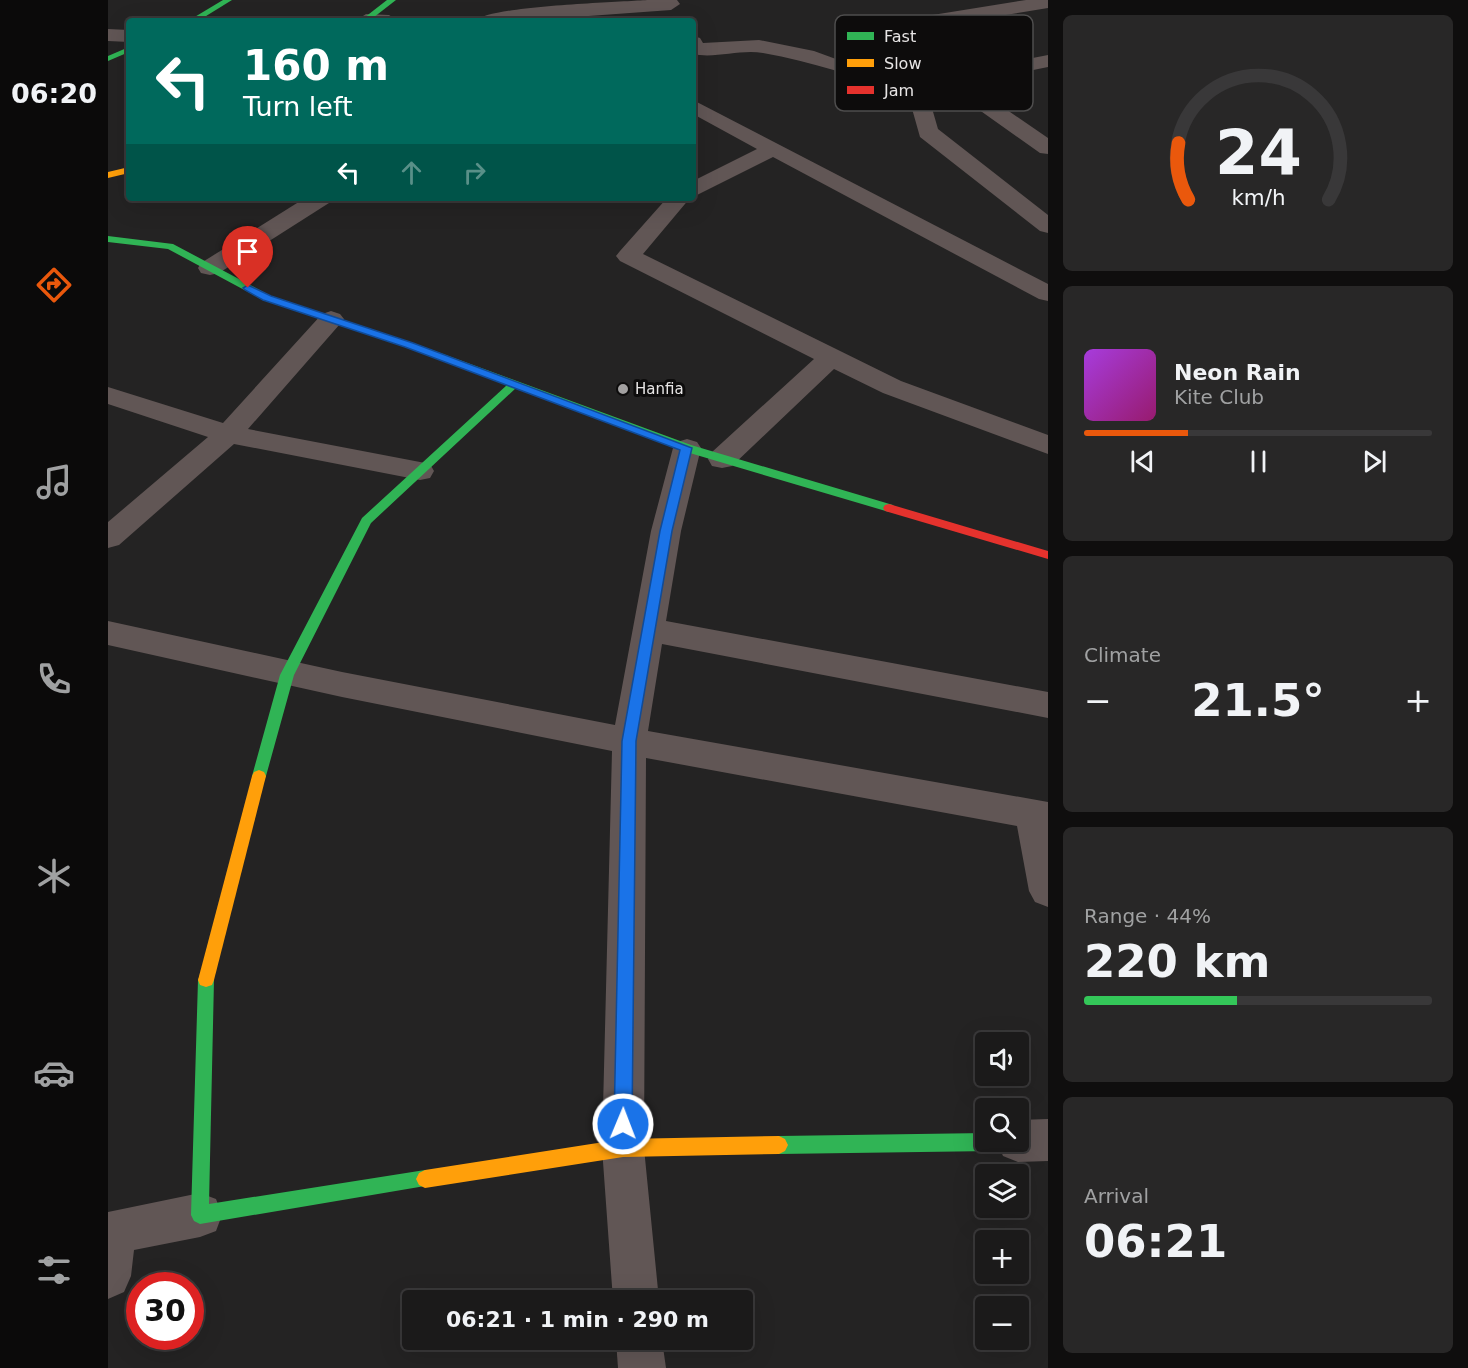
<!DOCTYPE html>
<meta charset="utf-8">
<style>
:root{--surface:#1b1a1a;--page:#282727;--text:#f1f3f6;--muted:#a0a1a2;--line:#393839;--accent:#ea580c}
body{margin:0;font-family:"DejaVu Sans",sans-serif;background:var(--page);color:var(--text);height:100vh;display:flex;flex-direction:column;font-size:22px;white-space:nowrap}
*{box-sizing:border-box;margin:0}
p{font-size:20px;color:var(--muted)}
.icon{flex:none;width:33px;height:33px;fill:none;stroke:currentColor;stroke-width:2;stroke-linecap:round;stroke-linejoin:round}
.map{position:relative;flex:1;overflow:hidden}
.side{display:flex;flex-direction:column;gap:15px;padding:15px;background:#0f0e0e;width:420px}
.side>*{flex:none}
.top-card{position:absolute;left:18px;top:18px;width:570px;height:183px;border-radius:6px;box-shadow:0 6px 24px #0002,0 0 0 2px var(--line);background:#00695c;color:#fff;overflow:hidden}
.buttons{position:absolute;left:867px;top:1032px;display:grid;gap:12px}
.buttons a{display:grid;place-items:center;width:54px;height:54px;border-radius:6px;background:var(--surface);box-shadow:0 6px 24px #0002,0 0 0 2px var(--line);font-size:30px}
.speed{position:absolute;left:18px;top:1272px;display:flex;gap:12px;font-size:30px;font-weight:700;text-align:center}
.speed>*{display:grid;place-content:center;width:78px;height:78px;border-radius:50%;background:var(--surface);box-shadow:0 6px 24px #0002,0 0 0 2px var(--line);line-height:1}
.speed .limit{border:9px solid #d22;background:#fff;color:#111}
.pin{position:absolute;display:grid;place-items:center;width:51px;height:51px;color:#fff;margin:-62px -26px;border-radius:50% 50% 50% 0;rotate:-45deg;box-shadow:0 0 6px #0007}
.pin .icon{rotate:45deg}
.me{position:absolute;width:66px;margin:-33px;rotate:1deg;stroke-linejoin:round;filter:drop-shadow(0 0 4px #0008)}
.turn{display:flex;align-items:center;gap:21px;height:126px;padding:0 18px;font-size:27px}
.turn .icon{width:78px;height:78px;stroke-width:2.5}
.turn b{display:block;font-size:42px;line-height:51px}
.lanes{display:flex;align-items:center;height:57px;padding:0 18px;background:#0003;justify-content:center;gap:30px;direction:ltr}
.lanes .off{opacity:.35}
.big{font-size:45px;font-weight:800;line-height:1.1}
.side .tile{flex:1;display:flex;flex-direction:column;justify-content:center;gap:9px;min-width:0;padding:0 21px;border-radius:9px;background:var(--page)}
.side .dial{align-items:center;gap:0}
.dial svg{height:156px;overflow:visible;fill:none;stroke:var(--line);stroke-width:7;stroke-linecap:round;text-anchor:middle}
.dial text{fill:var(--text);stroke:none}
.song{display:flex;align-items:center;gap:18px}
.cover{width:72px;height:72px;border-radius:9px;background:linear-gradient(135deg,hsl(280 70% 55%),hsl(320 70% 35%))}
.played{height:6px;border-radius:3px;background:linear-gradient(90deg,var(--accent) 30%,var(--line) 30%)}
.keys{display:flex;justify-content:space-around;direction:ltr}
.heat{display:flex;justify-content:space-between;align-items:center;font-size:33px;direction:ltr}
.charge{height:9px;border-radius:4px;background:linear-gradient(90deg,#34c759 44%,var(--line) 0)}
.trip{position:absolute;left:294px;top:1290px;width:351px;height:60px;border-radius:6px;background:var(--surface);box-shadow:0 6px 24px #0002,0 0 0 2px var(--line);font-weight:800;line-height:60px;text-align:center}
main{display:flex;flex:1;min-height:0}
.tab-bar{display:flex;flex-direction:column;width:108px;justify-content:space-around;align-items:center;background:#0b0a0a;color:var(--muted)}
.tab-bar .icon{width:42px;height:42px}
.tab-bar .active{color:var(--accent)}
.tab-bar b{font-size:27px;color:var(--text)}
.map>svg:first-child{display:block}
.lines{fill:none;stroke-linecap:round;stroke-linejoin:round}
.street{fill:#615655;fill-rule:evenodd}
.fast{fill:#30b455;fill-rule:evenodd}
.slow{fill:#ff9f0a;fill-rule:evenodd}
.jam{fill:#e5322d;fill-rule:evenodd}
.route{fill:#1a73e8;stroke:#114b97;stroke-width:1.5}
.poi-dot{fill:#a3a1a1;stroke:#0d0c0c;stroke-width:2}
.labels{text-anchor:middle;stroke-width:6;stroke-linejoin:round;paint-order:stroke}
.poi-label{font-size:15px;fill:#e7e5e5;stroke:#0d0c0c;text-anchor:start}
.key{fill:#0d0c0c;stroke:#4e4d4d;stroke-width:1.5}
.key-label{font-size:16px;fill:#e7e5e5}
</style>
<main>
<nav class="tab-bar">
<b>06:20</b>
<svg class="icon active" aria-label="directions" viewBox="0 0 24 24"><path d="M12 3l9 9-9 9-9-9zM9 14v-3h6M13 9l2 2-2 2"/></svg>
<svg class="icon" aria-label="music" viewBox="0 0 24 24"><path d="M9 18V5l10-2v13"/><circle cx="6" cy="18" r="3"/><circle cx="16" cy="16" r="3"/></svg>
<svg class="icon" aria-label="phone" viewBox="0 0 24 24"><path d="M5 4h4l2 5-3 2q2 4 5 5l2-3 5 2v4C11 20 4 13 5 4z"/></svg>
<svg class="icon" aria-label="climate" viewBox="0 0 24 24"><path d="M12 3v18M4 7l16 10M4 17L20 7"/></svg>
<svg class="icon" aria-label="car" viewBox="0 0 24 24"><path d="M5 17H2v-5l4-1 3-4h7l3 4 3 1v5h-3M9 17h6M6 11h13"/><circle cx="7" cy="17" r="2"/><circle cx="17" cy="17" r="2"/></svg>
<svg class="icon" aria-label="filters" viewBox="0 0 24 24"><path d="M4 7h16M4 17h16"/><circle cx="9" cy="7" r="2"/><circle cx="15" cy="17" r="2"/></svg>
</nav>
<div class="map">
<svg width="940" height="1368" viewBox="0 0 940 1368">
<rect width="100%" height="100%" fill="#242323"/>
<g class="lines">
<g class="street">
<path d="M539 0H569L572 4 563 10 412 21H368C378 6 514 2 539 0Z"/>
<polygon points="918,0 940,0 940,8 781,34 771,28 781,22"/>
<polygon points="258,14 281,15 290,21 249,20"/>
<polygon points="0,29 21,30 21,42 0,41"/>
<path d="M585 36 592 38 595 43 651 40 706 51 747 66 808 81 940 55V67L860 83 940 138V154L932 153 839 87 819 91 830 129 940 215V233L932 231 812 137 799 91C751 79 704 61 655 53 632 49 607 59 585 54Z"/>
<polygon points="585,100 940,284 940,301 931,299 665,157 585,197 585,181 649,149 585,114"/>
<polygon points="197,198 224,198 221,203 111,273 102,275 93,273 90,268 93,263"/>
<polygon points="559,198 582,198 535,254 793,381 940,435 940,454 775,393 726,369 624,466 614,468 604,466 600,459 604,452 706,359 512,261 508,256 512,251"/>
<polygon points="223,311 232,314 236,319 232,324 140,429 312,462 322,464 326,471 322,478 312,480 126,444 11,545 0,548 0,522 100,437 0,404 0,387 115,423 214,314"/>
<polygon points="579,439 589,442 593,448 573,531 558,621 940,692 940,718 554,644 540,731 940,802 940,907 927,902 921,891 909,826 538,758 536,1148 551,1300 505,1300 494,1148 504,751 234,697 0,645 0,621 234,672 507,725 543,531 565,448 569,442"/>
<polygon points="940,1119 940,1161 910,1162 895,1156 889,1142 910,1142 910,1120"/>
<polygon points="92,1193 108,1199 114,1215 108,1231 92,1237 26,1250 23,1276 16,1292 0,1299 0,1212"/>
<polygon points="508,1340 554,1340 558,1368 510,1368"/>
</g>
<g class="fast">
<polygon points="115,0 124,0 90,21 80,21"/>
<polygon points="279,0 288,0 261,21 252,21"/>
<polygon points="21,47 21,52 0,61 0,56"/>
<polygon points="0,236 65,244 163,296 305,343 583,445 785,505 787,508 781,512 575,451 408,388 263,523 186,675 158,776 156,780 151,782 146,780 144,776 172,675 254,518 399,385 297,347 155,300 60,249 0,242"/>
<polygon points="98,973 104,975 106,980 101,1204 317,1170 323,1173 326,1179 323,1185 92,1224 86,1221 83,1215 90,980 92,975"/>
<polygon points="878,1133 878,1142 893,1142 890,1148 884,1151 671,1154 665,1151 662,1145 665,1139 671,1136"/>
</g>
<g class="slow">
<polygon points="21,167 21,173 0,178 0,172"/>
<polygon points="151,770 156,772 158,776 106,980 104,985 98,987 92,985 90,980 144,776 146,772"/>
<polygon points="671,1136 677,1139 680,1145 677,1151 671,1154 515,1157 317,1188 311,1185 308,1179 311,1173 317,1170 515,1139"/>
</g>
<polygon class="jam" points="781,504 940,551 940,559 777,511 775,508 777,505"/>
</g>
<polygon class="route" points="140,285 163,296 305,343 584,448 564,531 528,741 524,1124 521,1130 515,1133 509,1130 506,1124 514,741 552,531 572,450 297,347 155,300 137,290 135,288"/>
<circle class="poi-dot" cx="515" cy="389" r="6"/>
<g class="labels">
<g class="poi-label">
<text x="527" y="394">Hanfia</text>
</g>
</g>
<rect x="727" y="15" width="198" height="96" rx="9" class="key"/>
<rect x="739" y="32" width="27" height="8" fill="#30b455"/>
<rect x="739" y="59" width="27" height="8" fill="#ff9f0a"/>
<rect x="739" y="86" width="27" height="8" fill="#e5322d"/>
<g class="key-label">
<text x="776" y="42">Fast</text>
<text x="776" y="69">Slow</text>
<text x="776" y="96">Jam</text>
</g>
</svg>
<div class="buttons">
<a><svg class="icon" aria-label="sound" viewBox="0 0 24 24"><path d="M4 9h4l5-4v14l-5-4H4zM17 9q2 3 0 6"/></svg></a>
<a><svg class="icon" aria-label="search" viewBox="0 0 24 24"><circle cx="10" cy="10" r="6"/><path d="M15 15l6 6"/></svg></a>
<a><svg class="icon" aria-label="layers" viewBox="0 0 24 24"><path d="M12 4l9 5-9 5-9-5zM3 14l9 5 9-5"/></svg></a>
<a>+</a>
<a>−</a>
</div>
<div class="speed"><div class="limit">30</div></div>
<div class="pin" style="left:140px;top:288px;background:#d93025"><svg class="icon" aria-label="arrive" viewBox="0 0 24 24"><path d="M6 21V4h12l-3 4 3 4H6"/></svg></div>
<svg class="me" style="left:515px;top:1124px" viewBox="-20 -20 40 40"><circle r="17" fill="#1a73e8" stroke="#fff" stroke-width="3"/><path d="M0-11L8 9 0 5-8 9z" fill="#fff"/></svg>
<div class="trip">06:21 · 1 min · 290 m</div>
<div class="top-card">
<div class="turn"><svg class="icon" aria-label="left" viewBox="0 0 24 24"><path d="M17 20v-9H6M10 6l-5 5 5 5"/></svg><div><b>160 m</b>Turn left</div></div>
<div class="lanes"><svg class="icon" aria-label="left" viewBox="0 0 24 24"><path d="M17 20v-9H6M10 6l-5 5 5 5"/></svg><svg class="icon off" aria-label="ahead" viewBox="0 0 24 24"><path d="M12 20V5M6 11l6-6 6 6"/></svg><svg class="icon off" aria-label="right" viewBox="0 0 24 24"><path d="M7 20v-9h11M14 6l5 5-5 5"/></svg></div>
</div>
</div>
<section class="side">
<div class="tile dial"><svg viewBox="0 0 100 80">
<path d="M14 69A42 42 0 1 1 86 69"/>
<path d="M14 69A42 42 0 0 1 9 40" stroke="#ea580c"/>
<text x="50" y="56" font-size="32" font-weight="700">24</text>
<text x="50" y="72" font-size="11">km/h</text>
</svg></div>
<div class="tile">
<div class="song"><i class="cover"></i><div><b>Neon Rain</b><p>Kite Club</p></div></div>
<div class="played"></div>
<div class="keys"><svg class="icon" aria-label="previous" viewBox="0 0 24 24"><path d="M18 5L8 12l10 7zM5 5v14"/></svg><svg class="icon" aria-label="pause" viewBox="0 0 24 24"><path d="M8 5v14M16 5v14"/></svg><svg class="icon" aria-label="next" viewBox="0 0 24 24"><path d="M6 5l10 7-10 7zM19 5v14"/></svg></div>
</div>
<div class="tile"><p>Climate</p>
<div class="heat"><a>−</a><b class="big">21.5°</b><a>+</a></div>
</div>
<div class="tile"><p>Range · 44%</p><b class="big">220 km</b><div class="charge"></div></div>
<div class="tile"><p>Arrival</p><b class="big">06:21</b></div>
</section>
</main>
